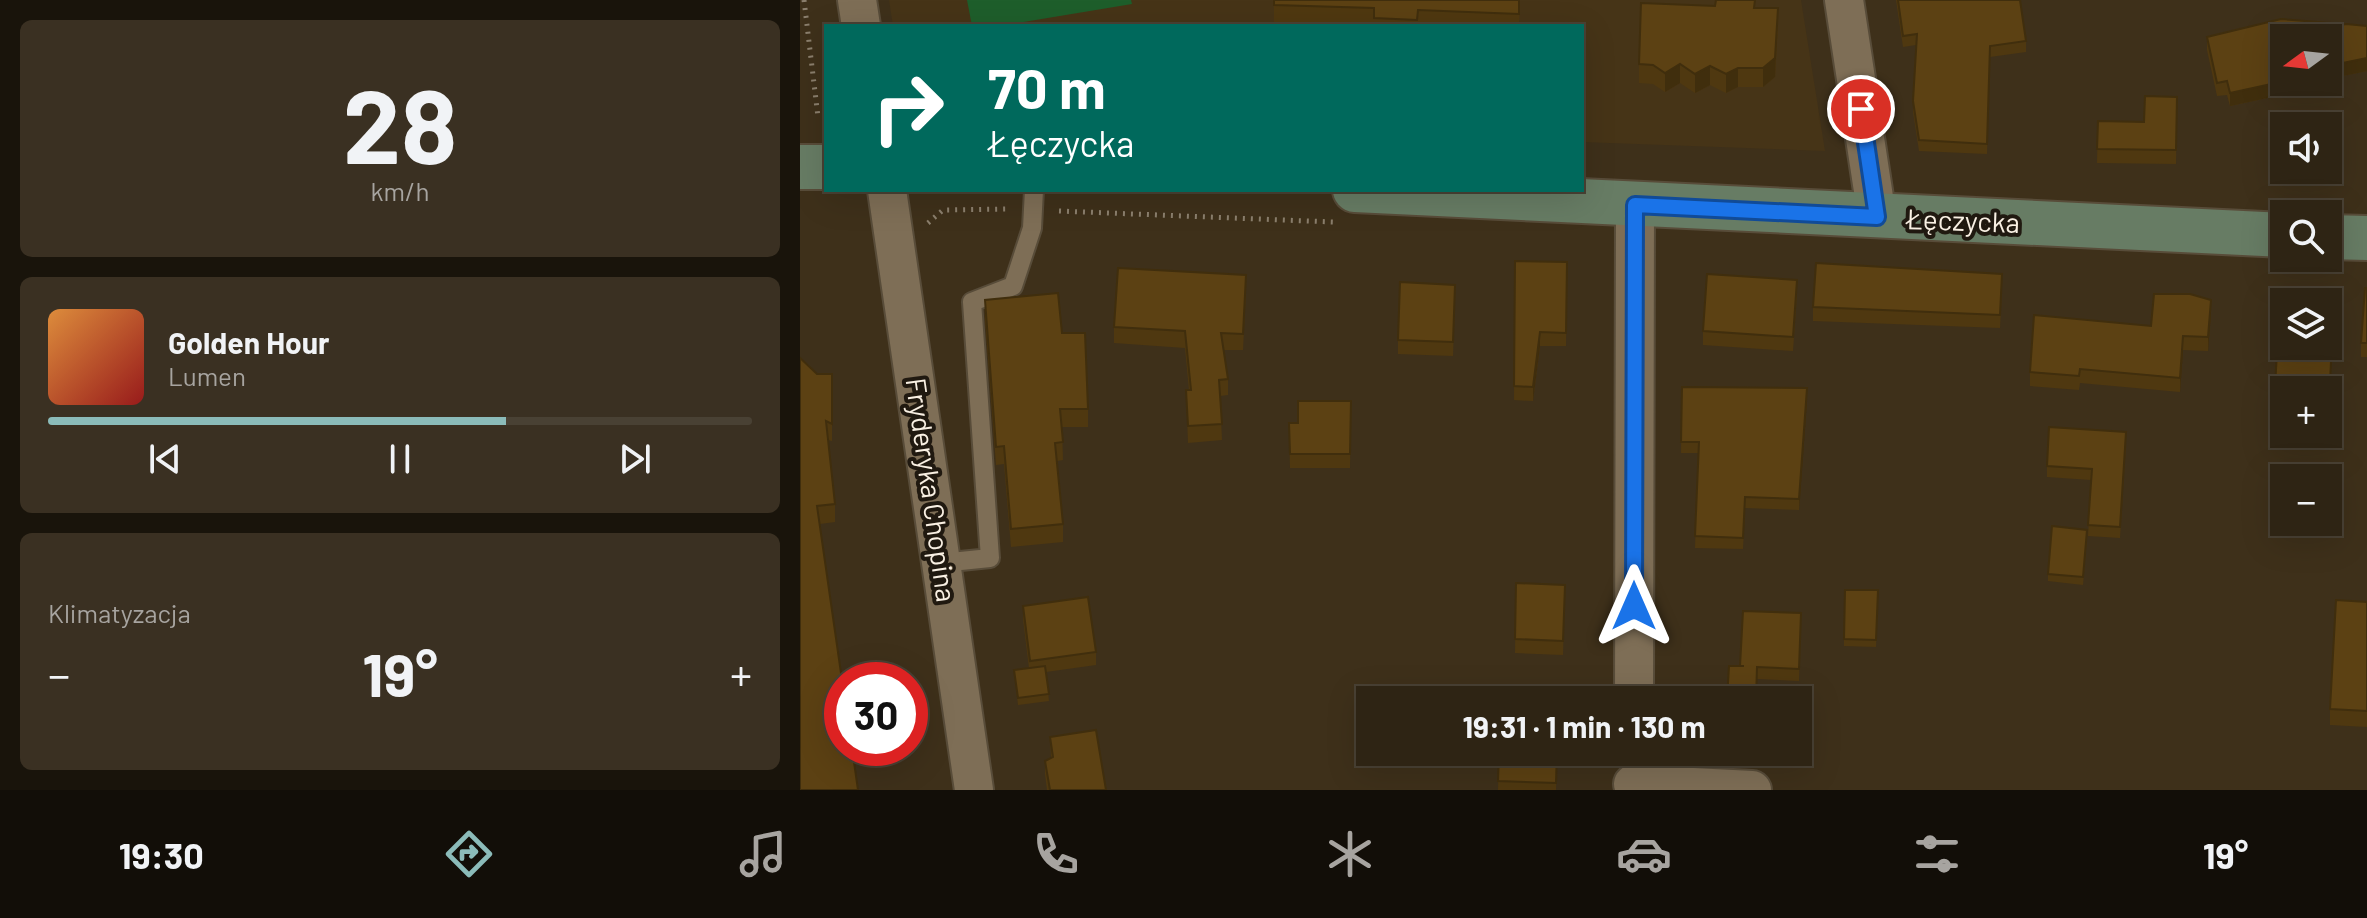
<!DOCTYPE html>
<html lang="pl">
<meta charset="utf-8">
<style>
:root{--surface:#2e2414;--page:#3a3022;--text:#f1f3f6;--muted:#a7a4a0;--line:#494134;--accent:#8bbbb9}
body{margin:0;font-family:Barlow,sans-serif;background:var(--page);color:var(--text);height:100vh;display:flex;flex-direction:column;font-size:30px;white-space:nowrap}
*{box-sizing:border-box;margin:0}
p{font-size:26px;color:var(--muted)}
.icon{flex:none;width:44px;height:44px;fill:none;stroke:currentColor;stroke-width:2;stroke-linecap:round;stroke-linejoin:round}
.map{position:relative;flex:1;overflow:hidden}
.panel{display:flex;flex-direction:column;gap:20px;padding:20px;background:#19140b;width:800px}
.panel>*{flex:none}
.hud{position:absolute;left:24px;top:24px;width:760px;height:168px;border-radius:0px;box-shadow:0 8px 32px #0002,0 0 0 2px var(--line);background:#00695c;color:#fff;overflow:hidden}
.needle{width:52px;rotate:255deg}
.tools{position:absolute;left:1470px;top:24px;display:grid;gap:16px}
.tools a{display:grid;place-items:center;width:72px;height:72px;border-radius:0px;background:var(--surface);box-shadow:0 8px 32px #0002,0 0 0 2px var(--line);font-size:40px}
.speed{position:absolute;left:24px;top:662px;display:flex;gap:16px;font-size:40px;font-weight:700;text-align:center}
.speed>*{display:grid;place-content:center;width:104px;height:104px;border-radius:50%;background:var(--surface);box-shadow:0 8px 32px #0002,0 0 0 2px var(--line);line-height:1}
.speed .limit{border:12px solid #d22;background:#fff;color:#111}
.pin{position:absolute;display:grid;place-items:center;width:68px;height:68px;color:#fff;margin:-34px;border:4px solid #fff;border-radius:50%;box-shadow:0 2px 8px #0007}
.me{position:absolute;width:88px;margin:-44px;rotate:0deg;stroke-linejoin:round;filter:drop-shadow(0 0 6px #0008)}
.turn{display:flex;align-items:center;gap:28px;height:168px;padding:0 32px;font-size:36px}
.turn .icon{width:104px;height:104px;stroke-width:2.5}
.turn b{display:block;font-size:56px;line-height:68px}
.big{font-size:60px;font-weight:700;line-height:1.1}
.panel .tile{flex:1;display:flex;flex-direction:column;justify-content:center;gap:12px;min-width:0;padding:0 28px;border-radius:12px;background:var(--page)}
.panel .dial{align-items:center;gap:0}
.dial b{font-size:104px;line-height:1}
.song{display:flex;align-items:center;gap:24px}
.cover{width:96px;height:96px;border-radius:12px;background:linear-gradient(135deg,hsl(30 70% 55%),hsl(0 70% 35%))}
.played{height:8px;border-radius:4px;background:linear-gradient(90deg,var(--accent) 65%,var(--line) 65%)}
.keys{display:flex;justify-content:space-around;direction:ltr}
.heat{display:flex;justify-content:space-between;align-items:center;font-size:44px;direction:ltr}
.trip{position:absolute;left:556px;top:686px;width:456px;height:80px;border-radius:0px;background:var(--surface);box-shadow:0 8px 32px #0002,0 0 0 2px var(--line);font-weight:700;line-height:80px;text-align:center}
.menu{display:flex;height:128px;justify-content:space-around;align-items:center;background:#120e08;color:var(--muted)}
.menu .icon{width:56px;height:56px}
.menu .selected{color:var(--accent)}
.menu b{font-size:36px;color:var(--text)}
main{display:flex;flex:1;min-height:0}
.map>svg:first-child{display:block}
.built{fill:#463417}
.green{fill:#1e5e2b}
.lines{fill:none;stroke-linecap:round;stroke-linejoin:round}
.lane-casing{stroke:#584c39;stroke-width:22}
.street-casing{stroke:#584c39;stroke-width:42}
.secondary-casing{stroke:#584c39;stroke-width:48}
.path{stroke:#8b7f6d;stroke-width:5;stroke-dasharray:2 6;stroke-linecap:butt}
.lane{stroke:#7e6e56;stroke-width:18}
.street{stroke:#7e6e56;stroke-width:38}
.secondary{stroke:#677c64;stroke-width:44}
.wall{fill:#4f3810}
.shaded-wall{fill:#402e0d}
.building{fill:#5c4113;stroke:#402e0d;stroke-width:2}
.route-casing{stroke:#114b97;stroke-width:20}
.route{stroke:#1a73e8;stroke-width:14}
.labels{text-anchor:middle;stroke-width:8;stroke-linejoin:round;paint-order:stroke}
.street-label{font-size:28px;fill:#f9f0e3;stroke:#201910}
</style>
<main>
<section class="panel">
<div class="tile dial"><b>28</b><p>km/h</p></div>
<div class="tile">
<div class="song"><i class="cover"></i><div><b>Golden Hour</b><p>Lumen</p></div></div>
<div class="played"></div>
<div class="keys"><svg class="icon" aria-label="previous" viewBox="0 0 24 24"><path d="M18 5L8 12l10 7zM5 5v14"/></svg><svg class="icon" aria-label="pause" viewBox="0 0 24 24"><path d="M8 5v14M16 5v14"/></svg><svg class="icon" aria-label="next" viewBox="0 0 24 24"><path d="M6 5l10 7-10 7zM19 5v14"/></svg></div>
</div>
<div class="tile"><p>Klimatyzacja</p>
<div class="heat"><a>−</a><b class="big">19°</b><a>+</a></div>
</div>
</section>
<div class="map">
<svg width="1567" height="790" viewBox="0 0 1567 790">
<rect width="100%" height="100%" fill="#3e301a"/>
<polygon class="built" points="89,0 1001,0 1025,151 782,142 782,26 93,26"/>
<polygon class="green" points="167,0 331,0 332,4 199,26 172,26"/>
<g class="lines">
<defs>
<polyline id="lane" points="141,563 190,558 172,302 213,286 232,228 234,190"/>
<g id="street">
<polyline points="57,0 61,26"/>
<polyline points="1044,0 1077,217"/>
<polyline points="87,190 174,790"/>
<polyline points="834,700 835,205"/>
<polyline points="833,784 952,790"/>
</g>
<g id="secondary">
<polyline points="0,167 26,167"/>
<polyline points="555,190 1484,235"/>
<polyline points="1528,237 1567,238"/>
</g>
</defs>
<use href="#lane" class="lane-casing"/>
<use href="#street" class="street-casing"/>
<use href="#secondary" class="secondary-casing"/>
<g class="path">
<polyline points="4,0 18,117"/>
<polyline points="259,211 533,222"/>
<polyline points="128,223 143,210 209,209"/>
</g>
<use href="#lane" class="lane"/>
<use href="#street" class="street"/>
<use href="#secondary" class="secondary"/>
</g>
<g class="wall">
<polygon points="720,0 719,26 550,26 474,24 474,5"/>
<polygon points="1096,0 1220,0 1226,41 1226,52 1190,57 1187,154 1119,151 1113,112 1116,45 1103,47"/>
<polygon points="955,8 978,27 975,77 963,87 938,87 926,93 910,85 895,93 880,83 865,92 853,84 839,83 839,64"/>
<polygon points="1567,26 1567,71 1528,79 1528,38 1484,82 1512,82 1476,90 1476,96 1430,106 1427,95 1417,96 1407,50 1407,37"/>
<polygon points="1377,97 1376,164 1297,163 1298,121 1344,122"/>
<polygon points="715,261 767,262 766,346 740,346 733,401 714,400"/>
<polygon points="1202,288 1200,328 1013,321 1013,307"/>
<polygon points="1567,288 1567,357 1561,357 1561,343"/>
<polygon points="446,291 443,350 423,350 428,379 428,395 420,396 422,440 388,443 386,390 389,390 385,348 314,343 314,327"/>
<polygon points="997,294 993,351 903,345 903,331"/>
<polygon points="655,298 653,356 598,354 598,340"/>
<polygon points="185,300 262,333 288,409 288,427 262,427 263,460 257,461 263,524 263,542 211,547 204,464 196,465 185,318"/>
<polygon points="1411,313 1408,351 1383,350 1380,392 1280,383 1279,390 1230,386 1230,372 1351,326"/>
<polygon points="1478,334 1484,335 1484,346 1528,346 1528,337 1532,337 1529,422 1528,390 1484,390 1484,420 1474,419"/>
<polygon points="17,374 32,374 32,441 28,440 35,504 35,522 20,524 0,790"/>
<polygon points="882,387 1007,399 999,510 945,508 943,549 895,548 898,453 881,453"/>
<polygon points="551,401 550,468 490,468 489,423 498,423"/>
<polygon points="1326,443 1320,538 1288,536 1291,480 1247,477 1247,466"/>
<polygon points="1287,537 1283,585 1248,581 1248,574"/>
<polygon points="716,583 765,585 763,655 715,653"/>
<polygon points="1078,590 1076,647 1044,646 1044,639"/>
<polygon points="1567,602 1567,727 1530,725 1530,709"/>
<polygon points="223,606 296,652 296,665 246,672 249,701 218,705 214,670 229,668 223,619"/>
<polygon points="1001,613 999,681 957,679 956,700 927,700 940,666"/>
<polygon points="250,737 306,790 247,790 245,774 245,761 251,758"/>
<polygon points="699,752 757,752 756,790 698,790"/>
</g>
<g class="shaded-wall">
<polygon points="978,8 975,77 963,87 963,68"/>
<polygon points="1567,58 1567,71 1528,79 1528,66"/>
<polygon points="880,64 880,83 865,92 865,73"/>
<polygon points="910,66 910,85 895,93 895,74"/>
<polygon points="938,68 938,87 926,93 926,74"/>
<polygon points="1484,75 1484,82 1512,82 1476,90 1476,96 1430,106 1430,93 1474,77"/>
<polygon points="1411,300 1411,313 1408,351 1408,337"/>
<polygon points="740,332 740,346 733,401 733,387"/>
<polygon points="1383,336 1383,350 1380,392 1380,378"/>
<polygon points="1007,388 1007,399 999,510 999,499"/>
</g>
<g class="building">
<polygon points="474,0 719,0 719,14 618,10 617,20 574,18 574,8 474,5"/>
<polygon points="916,0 955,0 954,8 978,8 975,58 963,68 938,68 926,74 910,66 895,74 880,64 865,73 853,65 839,64 841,3 915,6"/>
<polygon points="1098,0 1220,0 1226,41 1190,46 1187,144 1119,140 1113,101 1117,34 1103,36"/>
<polygon points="1481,19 1530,23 1531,27 1546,24 1567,26 1567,58 1528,66 1528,38 1484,38 1484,75 1474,77 1476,83 1430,93 1427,81 1417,83 1407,37"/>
<polygon points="1345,96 1377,97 1376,150 1297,149 1298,121 1344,122"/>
<polygon points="715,261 767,262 766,333 740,332 733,387 714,386"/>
<polygon points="1016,263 1202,274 1200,315 1013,307"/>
<polygon points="318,268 446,275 443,334 421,333 428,379 419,380 422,424 388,426 386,390 391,390 385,331 314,327"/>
<polygon points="907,274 997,280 993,337 903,331"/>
<polygon points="600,282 655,285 653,342 598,340"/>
<polygon points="1565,288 1567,288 1567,343 1561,343"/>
<polygon points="258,293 262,333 285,333 288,409 260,409 263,442 255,443 263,524 211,529 204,446 196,447 185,300"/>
<polygon points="1354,294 1390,294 1411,300 1408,337 1383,336 1380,378 1280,369 1279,376 1230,372 1234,315 1351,326"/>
<polygon points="1478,334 1484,335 1484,346 1528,346 1528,337 1532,337 1529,408 1528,390 1484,390 1484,406 1474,405"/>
<polygon points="0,358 17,374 32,374 32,424 26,421 35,504 17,506 42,680 42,748 52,748 58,790 0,790"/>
<polygon points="882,387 1007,388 999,499 945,497 943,538 895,536 899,442 881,442"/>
<polygon points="498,401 551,401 550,454 490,454 489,423 498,423"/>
<polygon points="1249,427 1326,432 1320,527 1288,525 1292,469 1247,466"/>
<polygon points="1252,526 1287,530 1283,577 1248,574"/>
<polygon points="716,583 765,585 763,641 715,639"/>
<polygon points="1045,590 1078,590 1076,640 1044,639"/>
<polygon points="288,597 296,652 230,661 223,606"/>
<polygon points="1536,600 1567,602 1567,711 1530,709"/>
<polygon points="943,611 1001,613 999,669 957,667 956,700 927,700 929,666 944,666 940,666"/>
<polygon points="245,666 249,694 218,698 214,670"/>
<polygon points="296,730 306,790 250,790 245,761 253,757 250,737"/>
<polygon points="699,752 757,752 756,783 698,781"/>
</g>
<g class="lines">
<defs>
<polyline id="route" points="834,606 835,205 1077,217 1061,109"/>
</defs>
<use href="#route" class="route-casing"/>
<use href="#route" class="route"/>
</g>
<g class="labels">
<g class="street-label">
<text transform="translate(1163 221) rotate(2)" y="10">Łęczycka</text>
<text transform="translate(131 490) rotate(82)" y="10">Fryderyka Chopina</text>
</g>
</g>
</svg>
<div class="tools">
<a><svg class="needle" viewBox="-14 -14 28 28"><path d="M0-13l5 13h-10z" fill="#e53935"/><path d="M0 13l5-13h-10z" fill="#a7a4a0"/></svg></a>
<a><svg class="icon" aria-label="sound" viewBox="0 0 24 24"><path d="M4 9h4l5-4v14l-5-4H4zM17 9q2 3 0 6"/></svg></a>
<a><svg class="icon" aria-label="search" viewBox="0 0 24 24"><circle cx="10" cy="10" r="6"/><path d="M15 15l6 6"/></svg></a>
<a><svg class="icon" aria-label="layers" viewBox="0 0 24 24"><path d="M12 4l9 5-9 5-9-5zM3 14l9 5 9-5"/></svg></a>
<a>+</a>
<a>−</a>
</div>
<div class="speed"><div class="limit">30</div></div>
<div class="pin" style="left:1061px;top:109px;background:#d93025"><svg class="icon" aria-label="arrive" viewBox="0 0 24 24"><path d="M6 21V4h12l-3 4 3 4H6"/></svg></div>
<svg class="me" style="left:834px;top:606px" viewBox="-20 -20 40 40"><path d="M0-17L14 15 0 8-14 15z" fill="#1a73e8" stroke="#fff" stroke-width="4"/></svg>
<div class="trip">19:31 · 1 min · 130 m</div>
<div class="hud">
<div class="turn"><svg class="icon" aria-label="right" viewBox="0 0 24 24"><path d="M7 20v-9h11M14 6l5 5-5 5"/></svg><div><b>70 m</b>Łęczycka</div></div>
</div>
</div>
</main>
<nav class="menu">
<b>19:30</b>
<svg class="icon selected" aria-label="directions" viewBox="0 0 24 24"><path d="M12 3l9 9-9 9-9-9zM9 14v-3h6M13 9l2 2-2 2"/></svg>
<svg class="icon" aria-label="music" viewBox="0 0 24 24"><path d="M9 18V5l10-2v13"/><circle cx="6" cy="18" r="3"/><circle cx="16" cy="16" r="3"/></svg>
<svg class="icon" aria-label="phone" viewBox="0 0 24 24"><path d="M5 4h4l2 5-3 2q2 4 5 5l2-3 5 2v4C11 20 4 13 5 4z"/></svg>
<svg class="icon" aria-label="climate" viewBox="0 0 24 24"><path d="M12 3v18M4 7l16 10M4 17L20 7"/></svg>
<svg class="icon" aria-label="car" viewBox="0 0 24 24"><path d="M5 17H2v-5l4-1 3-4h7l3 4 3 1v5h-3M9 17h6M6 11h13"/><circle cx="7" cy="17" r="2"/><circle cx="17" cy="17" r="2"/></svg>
<svg class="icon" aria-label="filters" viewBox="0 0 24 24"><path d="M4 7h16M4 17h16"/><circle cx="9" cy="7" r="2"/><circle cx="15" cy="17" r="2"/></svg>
<b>19°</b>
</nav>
